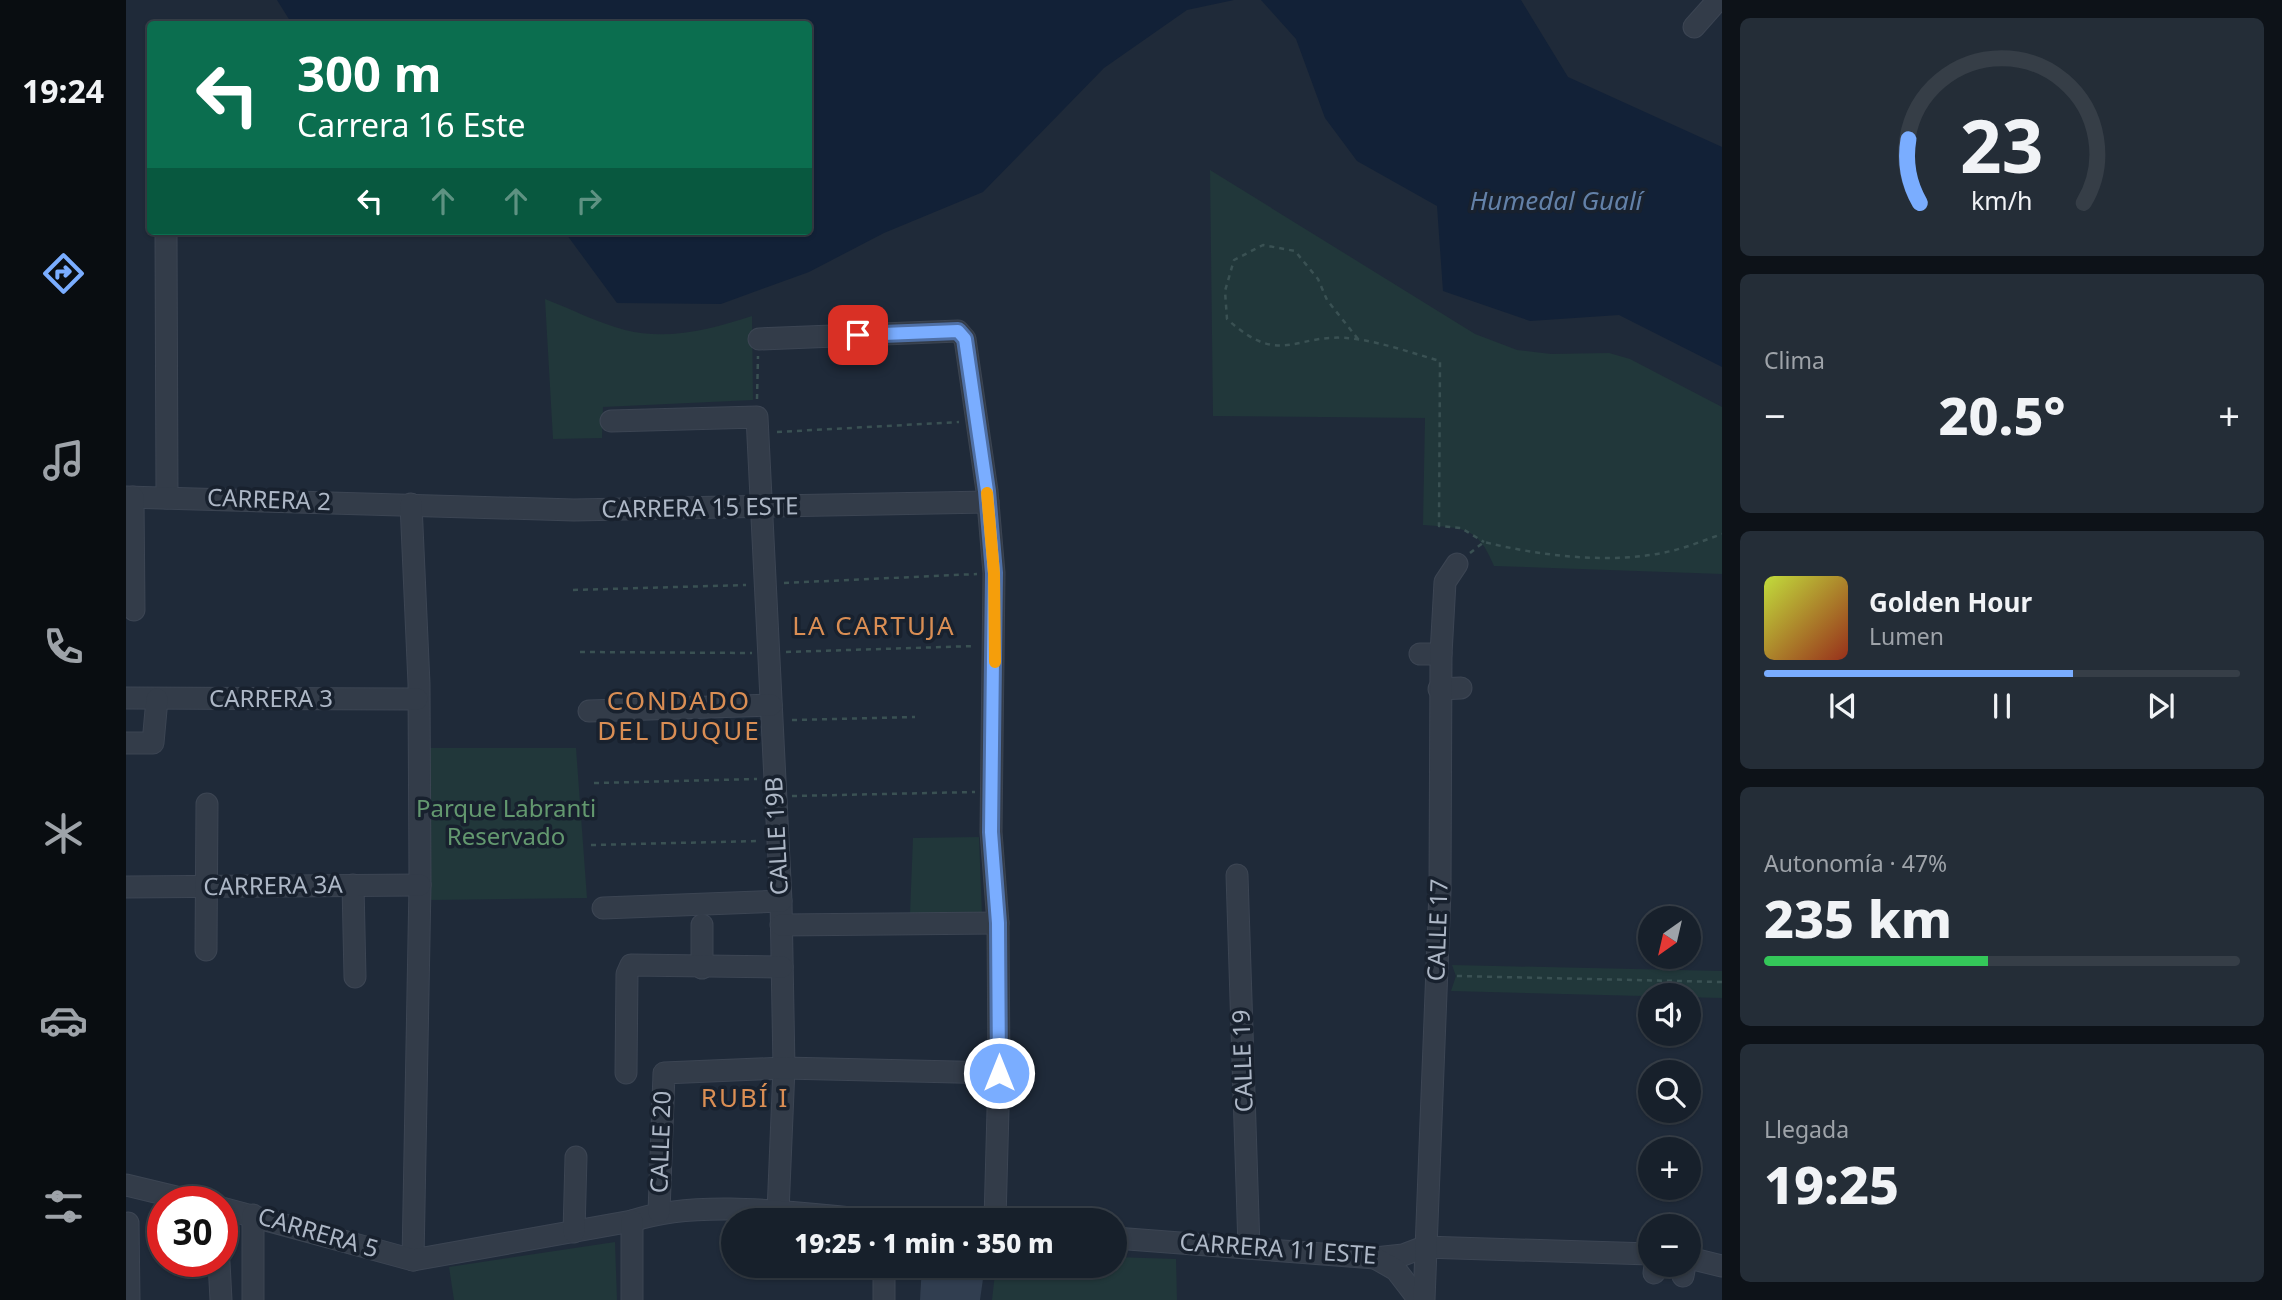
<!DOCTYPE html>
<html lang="es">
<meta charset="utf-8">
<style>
:root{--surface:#17202b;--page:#242d37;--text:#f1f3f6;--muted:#9ea3a9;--line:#363e47;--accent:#7aadff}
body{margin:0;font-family:"Noto Sans",sans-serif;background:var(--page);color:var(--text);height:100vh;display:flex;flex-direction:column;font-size:26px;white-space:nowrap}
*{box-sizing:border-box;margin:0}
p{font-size:23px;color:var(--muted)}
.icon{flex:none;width:38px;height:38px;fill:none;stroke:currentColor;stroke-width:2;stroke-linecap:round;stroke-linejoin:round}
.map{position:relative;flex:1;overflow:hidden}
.drawer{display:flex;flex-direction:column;gap:18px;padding:18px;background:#0d1218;width:560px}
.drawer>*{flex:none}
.banner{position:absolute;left:21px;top:21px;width:665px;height:214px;border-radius:7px;box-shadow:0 2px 5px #0004,0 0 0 2px var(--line);background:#0b6e4f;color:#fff;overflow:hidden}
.needle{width:46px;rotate:214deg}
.tools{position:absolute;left:1512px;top:906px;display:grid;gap:14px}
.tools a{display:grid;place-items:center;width:63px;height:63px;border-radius:50%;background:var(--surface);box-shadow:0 2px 5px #0004,0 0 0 2px var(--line);font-size:35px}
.speed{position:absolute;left:21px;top:1186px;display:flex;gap:14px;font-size:35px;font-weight:700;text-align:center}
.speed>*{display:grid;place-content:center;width:91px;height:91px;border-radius:50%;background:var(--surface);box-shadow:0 2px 5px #0004,0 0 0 2px var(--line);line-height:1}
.speed .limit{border:10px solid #d22;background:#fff;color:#111}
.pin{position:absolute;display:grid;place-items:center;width:60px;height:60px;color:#fff;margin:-30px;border-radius:14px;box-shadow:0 4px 10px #0006}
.me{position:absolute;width:77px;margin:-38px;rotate:0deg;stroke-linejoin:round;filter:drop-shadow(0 0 5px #0008)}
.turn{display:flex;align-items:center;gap:24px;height:147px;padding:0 35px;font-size:32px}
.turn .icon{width:91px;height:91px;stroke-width:2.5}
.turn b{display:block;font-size:49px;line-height:60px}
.lanes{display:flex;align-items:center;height:66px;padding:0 35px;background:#0003;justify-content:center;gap:35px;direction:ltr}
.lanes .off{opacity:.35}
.big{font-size:52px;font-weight:800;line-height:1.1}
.drawer .tile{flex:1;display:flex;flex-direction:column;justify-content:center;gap:10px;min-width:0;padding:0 24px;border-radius:10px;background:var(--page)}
.drawer .dial{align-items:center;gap:0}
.dial svg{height:182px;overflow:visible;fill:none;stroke:var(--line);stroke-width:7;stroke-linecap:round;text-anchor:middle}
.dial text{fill:var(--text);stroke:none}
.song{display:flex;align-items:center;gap:21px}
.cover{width:84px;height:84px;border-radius:10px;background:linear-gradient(135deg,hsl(70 70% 55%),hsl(10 70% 35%))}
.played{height:7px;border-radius:4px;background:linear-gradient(90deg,var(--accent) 65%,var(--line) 65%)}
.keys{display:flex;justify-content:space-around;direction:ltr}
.heat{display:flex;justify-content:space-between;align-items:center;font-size:38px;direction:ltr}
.charge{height:10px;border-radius:5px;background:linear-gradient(90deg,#34c759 47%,var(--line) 0)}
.trip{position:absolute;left:595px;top:1208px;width:406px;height:70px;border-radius:35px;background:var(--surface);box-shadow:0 2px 5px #0004,0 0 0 2px var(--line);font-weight:800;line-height:70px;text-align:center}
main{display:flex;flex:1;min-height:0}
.tab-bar{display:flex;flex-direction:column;width:126px;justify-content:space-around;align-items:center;background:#090d11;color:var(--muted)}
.tab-bar .icon{width:49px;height:49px}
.tab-bar .selected{color:var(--accent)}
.tab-bar b{font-size:32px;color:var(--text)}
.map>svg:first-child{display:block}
.green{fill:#21373a}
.water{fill:#122137}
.building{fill:#313e50}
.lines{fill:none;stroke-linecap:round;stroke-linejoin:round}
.minor-casing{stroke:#3c4553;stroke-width:23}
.path{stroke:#3a5153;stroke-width:2.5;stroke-dasharray:5 5;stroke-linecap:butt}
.minor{stroke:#333c49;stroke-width:21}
.route-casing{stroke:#4f70a6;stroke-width:18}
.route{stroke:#7aadff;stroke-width:12}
.slow{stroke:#f59e0b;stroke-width:12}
.labels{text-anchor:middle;stroke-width:7;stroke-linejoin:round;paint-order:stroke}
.street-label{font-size:24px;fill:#adb7c6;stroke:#18212e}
.park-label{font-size:24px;fill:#63986f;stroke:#18212e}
.water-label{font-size:26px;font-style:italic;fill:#6381a8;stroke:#18212e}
.neighbourhood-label{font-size:26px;letter-spacing:2px;fill:#da8e54;stroke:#18212e}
</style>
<main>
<nav class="tab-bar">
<b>19:24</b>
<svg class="icon selected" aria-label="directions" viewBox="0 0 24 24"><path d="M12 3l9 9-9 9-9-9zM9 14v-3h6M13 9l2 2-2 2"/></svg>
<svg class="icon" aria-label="music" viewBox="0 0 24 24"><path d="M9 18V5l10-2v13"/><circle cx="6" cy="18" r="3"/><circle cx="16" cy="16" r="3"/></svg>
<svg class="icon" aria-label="phone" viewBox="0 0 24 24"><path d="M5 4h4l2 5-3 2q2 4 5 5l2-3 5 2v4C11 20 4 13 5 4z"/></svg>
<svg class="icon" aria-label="climate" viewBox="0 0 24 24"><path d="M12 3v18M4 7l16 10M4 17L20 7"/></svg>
<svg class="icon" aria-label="car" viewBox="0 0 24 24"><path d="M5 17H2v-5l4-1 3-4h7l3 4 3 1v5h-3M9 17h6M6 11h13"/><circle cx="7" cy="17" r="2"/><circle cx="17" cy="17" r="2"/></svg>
<svg class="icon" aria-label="filters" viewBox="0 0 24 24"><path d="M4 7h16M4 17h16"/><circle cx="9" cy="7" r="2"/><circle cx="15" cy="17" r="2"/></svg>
</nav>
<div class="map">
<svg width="1596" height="1300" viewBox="0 0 1596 1300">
<rect width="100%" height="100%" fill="#1f2a39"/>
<g class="green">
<path d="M1084 170 1349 334 1391 350 1425 354 1483 353 1504 359 1596 407V574L1368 566C1352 526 1337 528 1297 525L1299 418 1087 416Z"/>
<path d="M419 299C445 309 472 323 499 330 542 341 586 329 626 316L627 400 477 407 476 438 427 439Z"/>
<polygon points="303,748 450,748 461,898 304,900"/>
<polygon points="853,837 856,915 784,914 787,838"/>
<polygon points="1326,965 1596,971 1596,998 1325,991 1330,976"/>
<polygon points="489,1242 491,1300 328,1300 323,1267"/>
<polygon points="989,1257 1050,1259 1051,1300 866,1300 870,1265 989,1265"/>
</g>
<g class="water">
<polygon points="151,0 1108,0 1061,10 978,68 857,192 758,233 683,272 595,304 491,303 438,231 682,231 682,24 166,24"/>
<polygon points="1135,0 1395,0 1442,77 1596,147 1596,367 1493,315 1404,321 1317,291 1311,206 1231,161 1199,118 1170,39"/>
</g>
<g class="building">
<polygon points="679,1265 725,1265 726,1277 679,1277"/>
<polygon points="796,1265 859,1265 854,1300 794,1300"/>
</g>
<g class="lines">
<defs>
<g id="minor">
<polyline points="1568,27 1592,0"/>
<polyline points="40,231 41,498"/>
<polyline points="633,339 832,331 839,339 861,491 868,573 865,832 872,923 873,1073 869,1220"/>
<polyline points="485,421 631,417 655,901 658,1068 652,1212"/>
<polyline points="0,497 448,510 862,502"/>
<polyline points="7,497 8,610"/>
<polyline points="285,504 293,684 294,885 287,1260"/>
<polyline points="1294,654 1315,654"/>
<polyline points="1313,689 1335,688"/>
<polyline points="0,698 291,699"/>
<polyline points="463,711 645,705"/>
<polyline points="0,743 27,743 31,699"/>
<polyline points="1111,875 1123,1248"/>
<polyline points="227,885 229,977"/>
<polyline points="0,887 294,885"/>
<polyline points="477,908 655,901"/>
<polyline points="576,925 576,968"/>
<polyline points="655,925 872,923"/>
<polyline points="80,950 81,804"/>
<polyline points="500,1073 501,974 505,965 656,967"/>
<polyline points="0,1185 71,1202"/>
<path d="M96 1208 287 1260 506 1221C574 1198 676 1214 748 1220"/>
<polyline points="533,1212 538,1073 658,1068 873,1073"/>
<polyline points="127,1215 127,1300"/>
<polyline points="506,1221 506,1300"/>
<polyline points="2,1223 3,1300"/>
<polyline points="448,1232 450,1157"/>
<polyline points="989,1238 1249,1258 1277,1255 1298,1247 1524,1254"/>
<polyline points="1249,1258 1270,1270 1293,1300"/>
<polyline points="1563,1258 1596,1266"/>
<polyline points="93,1262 95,1300"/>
<polyline points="758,1265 758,1300"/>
<polyline points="1528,1273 1529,1265"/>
<polyline points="1557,1276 1559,1265"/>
<polyline points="1298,1300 1314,891 1315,654 1319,582 1331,564"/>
</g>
</defs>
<use href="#minor" class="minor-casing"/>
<g class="path">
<path d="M1232 339 1201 300 1192 279 1169 251 1137 245 1108 260 1099 291 1101 319C1157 370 1169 330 1230 339 1258 343 1286 353 1314 361L1313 526 1335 528 1358 542"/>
<polyline points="631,399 632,356"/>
<polyline points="651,432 833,422"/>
<path d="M1344 553 1358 542C1415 556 1487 565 1545 551 1562 547 1579 540 1596 534"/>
<polyline points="658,583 851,574"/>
<polyline points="447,590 620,585"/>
<polyline points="454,652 626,653"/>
<polyline points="660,652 849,646"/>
<polyline points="666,720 789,717"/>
<polyline points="468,783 631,779"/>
<polyline points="666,796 849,792"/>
<polyline points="465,845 634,841"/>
<polyline points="1331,976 1596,982"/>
</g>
<use href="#minor" class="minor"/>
</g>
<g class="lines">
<defs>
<polyline id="route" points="732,335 832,331 839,339 861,491 868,573 865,832 872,923 873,1073"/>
</defs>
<use href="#route" class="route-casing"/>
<use href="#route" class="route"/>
<polyline class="slow" points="861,493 868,573 869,662"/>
</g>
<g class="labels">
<g class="street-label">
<text transform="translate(143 500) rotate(2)" y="8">CARRERA 2</text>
<text transform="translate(574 508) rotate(-1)" y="8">CARRERA 15 ESTE</text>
<text x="145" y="707">CARRERA 3</text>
<text transform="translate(651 836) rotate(-93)" y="8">CALLE 19B</text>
<text transform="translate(147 886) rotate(-1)" y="8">CARRERA 3A</text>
<text transform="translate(1312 930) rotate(-88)" y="8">CALLE 17</text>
<text transform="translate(1117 1061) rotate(-92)" y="8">CALLE 19</text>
<text transform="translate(535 1142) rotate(-88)" y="8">CALLE 20</text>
<text transform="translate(192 1233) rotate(16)" y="8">CARRERA 5</text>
<text transform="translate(1152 1249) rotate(4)" y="8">CARRERA 11 ESTE</text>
</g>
<g class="park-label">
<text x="380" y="817">Parque Labranti<tspan x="380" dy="28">Reservado</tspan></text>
</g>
<g class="water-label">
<text x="1430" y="210">Humedal Gualí</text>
</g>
<g class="neighbourhood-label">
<text x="748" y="635">LA CARTUJA</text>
<text x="553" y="710">CONDADO<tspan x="553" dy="30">DEL DUQUE</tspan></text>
<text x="619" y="1107">RUBÍ I</text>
</g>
</g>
</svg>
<div class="tools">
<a><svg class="needle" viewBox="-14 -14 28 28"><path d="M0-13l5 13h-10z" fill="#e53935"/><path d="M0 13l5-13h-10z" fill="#9ea3a9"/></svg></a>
<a><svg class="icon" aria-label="sound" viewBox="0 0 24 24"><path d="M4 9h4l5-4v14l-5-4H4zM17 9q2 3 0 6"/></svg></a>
<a><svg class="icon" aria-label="search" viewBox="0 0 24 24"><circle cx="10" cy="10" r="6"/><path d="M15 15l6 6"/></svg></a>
<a>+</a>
<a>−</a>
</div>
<div class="speed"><div class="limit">30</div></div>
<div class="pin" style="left:732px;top:335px;background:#d93025"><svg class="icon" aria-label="arrive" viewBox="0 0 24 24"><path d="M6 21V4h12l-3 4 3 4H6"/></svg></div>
<svg class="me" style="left:873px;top:1073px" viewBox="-20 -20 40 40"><circle r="17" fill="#7aadff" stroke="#fff" stroke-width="3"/><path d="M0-11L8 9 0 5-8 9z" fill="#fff"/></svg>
<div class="trip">19:25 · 1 min · 350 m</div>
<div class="banner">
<div class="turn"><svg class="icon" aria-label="left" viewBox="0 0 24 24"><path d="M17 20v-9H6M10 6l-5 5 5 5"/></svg><div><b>300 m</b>Carrera 16 Este</div></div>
<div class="lanes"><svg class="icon" aria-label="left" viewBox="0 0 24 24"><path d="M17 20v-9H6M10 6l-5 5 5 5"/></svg><svg class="icon off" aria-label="ahead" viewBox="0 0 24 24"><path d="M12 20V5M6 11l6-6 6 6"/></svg><svg class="icon off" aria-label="ahead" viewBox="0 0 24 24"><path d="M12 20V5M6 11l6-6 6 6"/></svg><svg class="icon off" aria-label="right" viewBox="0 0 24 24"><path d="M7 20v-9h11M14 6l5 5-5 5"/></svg></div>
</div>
</div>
<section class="drawer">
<div class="tile dial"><svg viewBox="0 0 100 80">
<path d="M14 69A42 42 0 1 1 86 69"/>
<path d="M14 69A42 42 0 0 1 9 41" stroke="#7aadff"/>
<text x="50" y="56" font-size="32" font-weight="700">23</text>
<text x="50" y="72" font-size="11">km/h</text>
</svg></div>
<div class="tile"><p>Clima</p>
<div class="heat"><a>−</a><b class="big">20.5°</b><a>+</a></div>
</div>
<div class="tile">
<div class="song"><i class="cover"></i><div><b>Golden Hour</b><p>Lumen</p></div></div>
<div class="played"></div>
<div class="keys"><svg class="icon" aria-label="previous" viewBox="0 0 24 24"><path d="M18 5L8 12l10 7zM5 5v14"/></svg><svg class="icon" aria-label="pause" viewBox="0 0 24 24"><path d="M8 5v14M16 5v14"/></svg><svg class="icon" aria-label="next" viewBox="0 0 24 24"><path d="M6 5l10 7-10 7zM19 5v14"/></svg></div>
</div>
<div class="tile"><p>Autonomía · 47%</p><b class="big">235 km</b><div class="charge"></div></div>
<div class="tile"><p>Llegada</p><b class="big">19:25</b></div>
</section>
</main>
